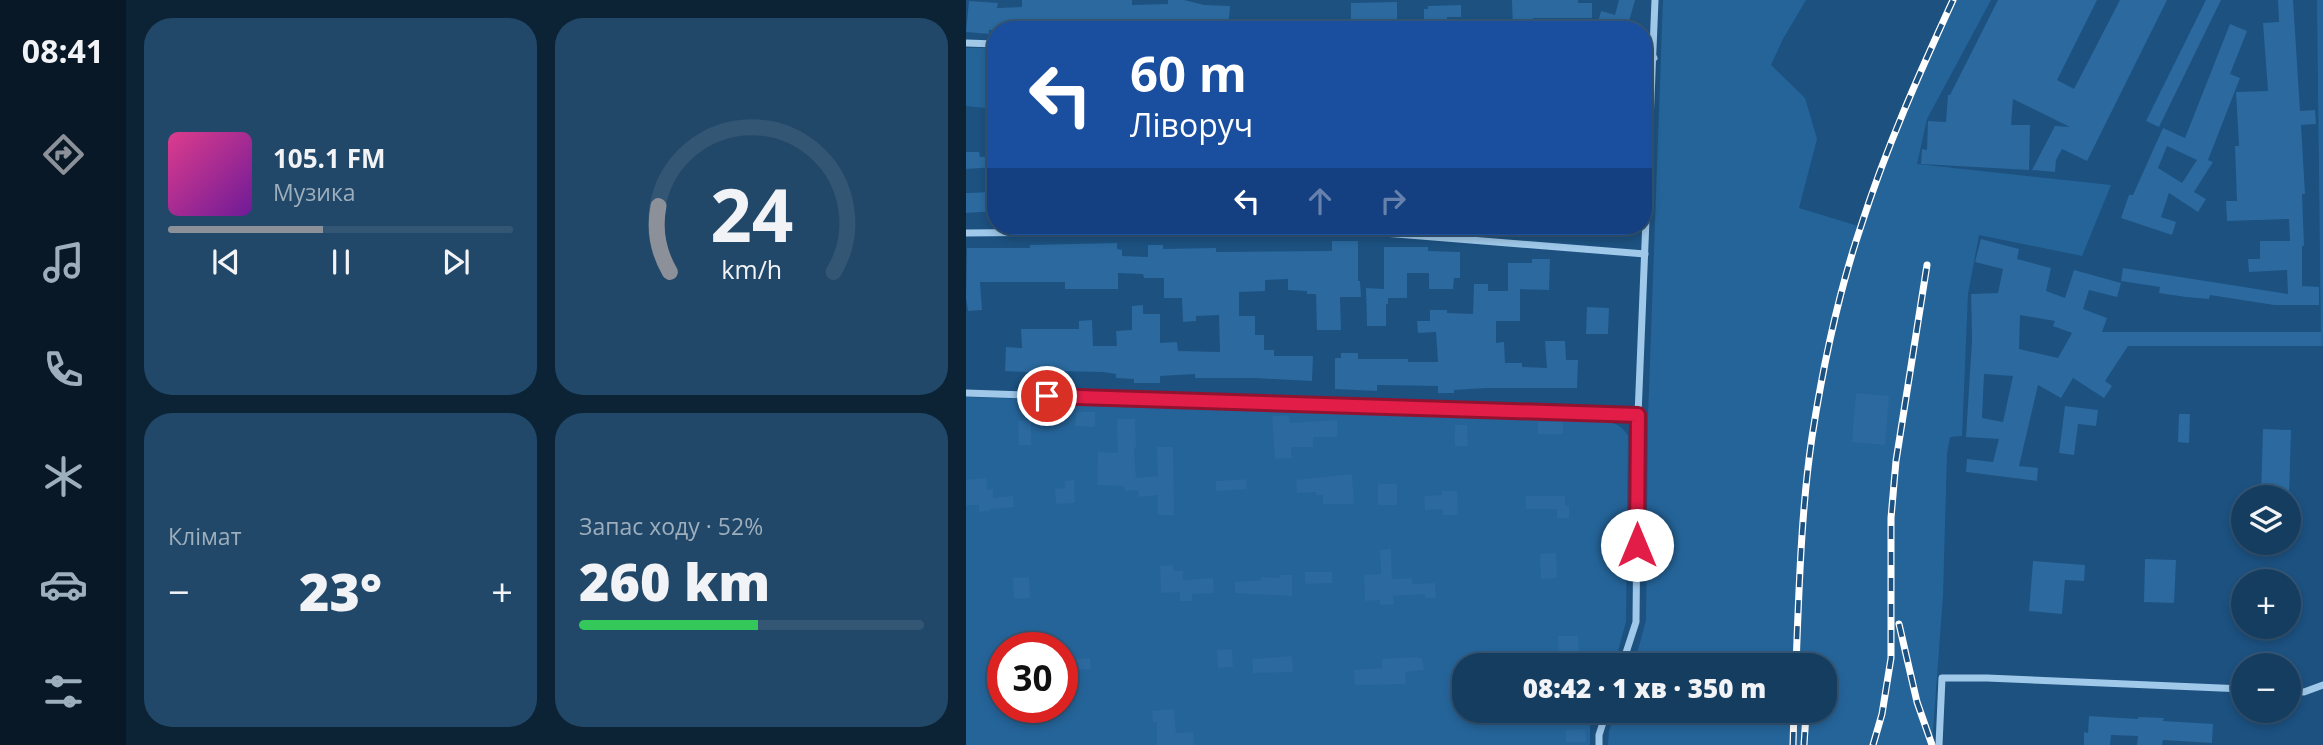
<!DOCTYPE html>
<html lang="uk">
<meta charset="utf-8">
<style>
:root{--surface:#153d60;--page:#224869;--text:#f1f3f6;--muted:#9daebd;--line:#345675;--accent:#8c9099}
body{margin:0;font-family:"Open Sans",sans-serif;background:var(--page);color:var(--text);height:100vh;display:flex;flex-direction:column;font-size:26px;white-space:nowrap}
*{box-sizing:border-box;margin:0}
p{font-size:23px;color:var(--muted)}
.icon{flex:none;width:38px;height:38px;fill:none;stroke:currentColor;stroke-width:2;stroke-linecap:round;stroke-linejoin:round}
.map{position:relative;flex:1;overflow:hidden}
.drawer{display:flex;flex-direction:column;gap:18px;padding:18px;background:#0c2235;width:840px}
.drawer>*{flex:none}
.guide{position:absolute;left:21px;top:21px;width:665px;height:214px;border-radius:28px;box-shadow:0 4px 10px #0003,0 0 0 2px var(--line);background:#1a4fa0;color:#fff;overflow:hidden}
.fabs{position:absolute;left:1265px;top:485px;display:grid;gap:14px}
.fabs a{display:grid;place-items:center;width:70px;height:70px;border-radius:50%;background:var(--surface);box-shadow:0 4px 10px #0003,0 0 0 2px var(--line);font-size:35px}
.speed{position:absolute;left:21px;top:632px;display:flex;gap:14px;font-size:35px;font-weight:700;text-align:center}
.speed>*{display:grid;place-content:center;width:91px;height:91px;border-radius:50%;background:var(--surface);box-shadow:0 4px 10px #0003,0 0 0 2px var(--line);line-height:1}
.speed .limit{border:10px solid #d22;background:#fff;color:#111}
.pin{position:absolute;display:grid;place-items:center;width:60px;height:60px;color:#fff;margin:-30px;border:4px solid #fff;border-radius:50%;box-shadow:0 2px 7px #0007}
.me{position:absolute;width:77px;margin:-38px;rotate:0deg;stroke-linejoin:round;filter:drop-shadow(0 0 5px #0008)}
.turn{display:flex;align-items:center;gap:24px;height:147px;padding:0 28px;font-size:32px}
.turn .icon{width:91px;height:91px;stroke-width:2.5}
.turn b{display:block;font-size:49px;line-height:60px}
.lanes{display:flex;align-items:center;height:66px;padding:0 28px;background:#0003;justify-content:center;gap:35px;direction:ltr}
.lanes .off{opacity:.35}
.big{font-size:52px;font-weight:800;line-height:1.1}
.drawer .widget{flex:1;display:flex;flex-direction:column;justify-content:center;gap:10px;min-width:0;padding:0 24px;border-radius:28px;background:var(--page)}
.drawer .dial{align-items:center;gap:0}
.dial svg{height:182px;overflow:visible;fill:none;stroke:var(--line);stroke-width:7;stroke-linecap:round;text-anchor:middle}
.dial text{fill:var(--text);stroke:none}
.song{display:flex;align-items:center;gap:21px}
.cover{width:84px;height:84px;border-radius:10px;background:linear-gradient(135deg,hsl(330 70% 55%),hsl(280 70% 35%))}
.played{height:7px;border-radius:4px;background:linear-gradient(90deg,var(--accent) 45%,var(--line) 45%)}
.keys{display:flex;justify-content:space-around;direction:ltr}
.heat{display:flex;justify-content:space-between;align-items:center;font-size:38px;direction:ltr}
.charge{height:10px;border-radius:5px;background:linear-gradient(90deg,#34c759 52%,var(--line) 0)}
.drawer .tiles{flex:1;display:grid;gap:18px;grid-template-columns:repeat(2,1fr)}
.trip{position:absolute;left:486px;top:653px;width:385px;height:70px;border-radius:28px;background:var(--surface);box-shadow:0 4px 10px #0003,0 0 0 2px var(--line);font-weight:800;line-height:70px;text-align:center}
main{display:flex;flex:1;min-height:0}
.tabs{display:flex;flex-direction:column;width:126px;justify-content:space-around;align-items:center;background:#081826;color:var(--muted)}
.tabs .icon{width:49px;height:49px}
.tabs .selected{color:var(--accent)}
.tabs b{font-size:32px;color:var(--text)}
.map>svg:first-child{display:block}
.green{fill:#256499;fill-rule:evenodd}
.building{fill:#2b699e;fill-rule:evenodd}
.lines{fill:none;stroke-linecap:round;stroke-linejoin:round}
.minor{stroke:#9fc8e9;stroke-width:7}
.rail-casing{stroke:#fff;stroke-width:7}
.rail{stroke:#1c5180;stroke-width:4.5;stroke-dasharray:13;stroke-linecap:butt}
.route-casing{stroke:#92132f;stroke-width:18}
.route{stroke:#e11d48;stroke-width:12}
</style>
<main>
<nav class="tabs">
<b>08:41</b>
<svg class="icon selected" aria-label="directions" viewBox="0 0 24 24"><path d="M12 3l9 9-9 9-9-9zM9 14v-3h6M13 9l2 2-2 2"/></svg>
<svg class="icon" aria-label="music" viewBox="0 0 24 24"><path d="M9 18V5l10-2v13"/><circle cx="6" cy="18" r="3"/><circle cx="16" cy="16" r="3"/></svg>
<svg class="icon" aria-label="phone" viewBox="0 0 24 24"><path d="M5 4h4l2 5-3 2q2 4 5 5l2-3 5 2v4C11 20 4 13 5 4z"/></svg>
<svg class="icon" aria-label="climate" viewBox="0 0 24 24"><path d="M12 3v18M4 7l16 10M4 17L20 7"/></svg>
<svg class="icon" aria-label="car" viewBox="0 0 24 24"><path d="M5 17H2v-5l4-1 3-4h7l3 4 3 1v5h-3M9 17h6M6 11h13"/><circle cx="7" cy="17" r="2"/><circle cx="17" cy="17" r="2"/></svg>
<svg class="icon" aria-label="filters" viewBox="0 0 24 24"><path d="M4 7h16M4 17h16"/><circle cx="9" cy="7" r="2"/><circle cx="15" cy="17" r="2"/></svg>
</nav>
<section class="drawer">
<div class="tiles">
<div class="widget">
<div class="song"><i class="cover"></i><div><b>105.1 FM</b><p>Музика</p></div></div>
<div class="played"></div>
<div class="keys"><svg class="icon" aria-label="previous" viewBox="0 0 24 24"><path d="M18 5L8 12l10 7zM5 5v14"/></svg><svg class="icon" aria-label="pause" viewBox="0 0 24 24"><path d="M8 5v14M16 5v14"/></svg><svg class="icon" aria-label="next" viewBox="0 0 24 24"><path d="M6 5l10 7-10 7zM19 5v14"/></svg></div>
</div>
<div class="widget dial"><svg viewBox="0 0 100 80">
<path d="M14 69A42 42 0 1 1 86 69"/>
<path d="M14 69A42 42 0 0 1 9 40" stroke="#8c9099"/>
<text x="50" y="56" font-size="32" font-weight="700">24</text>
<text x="50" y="72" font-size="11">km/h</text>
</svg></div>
<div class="widget"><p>Клімат</p>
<div class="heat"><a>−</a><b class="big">23°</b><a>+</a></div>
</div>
<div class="widget"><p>Запас ходу · 52%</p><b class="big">260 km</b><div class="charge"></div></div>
</div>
</section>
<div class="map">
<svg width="1357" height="745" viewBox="0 0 1357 745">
<rect width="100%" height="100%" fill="#1c5180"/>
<g class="green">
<path d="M697 0H840L817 39 805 65 839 98 851 139 833 208 892 226C872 297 853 368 844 440 835 515 831 590 828 665H668L680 620 682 417Z"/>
<polygon points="989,0 1025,0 961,119 951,164 1145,185 1116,256 1013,235 1002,294 996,436 984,437 981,453 977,595 966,745 829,745 830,711 859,710 859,665 832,665 836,571 848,440 869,331 896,228 924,148 950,84"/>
<polygon points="1351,0 1357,0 1357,346 1355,346"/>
<polygon points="0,48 30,48 30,109 0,106"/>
<path d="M0 397 605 416C624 419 653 417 662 436L660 622 648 665H499V710L635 711 632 720 624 722V745H0ZM37 648H96V707H37Z"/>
<polygon points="650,711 826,711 825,745 642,745 643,731"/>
</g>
<g class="building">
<polygon points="56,0 166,0 166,5 202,4 202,0 218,0 238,5 264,6 262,30 153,30 153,26 116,25 116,27 103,27 103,25 72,27 72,30 23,30 23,34 0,32 3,1 32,3 31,8 56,7"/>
<polygon points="546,0 612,0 612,3 626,3 626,18 567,18 567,30 547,30"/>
<polygon points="653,0 669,0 662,25 648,21 646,30 630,30 635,11 649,15"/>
<polygon points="1032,0 1131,0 1091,80 1108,89 1154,0 1201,0 1121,161 1096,149 1090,160 1089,172 1066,170 1089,126 1104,127 1047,99 1045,125 1064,125 1063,170 955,164 956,149 961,150 962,121 980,122 982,95 984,95"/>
<polygon points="1240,0 1255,0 1193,127 1180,121"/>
<polygon points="1312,0 1327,0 1334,111 1349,110 1350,124 1335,125 1339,194 1336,194 1338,246 1336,246 1336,286 1353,287 1353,305 1308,305 1244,295 1243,299 1220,297 1193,293 1194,287 1155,281 1157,268 1322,294 1321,270 1283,272 1282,259 1294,259 1294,241 1324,241 1323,219 1261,221 1260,201 1271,201 1269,146 1273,146 1270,92 1302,91 1297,23 1313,22"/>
<polygon points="431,2 431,30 418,30 418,20 385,21 385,3"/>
<polygon points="495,5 495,17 481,17 481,26 458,27 458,9 462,9 462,6"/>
<path d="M1264 24 1281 31 1264 74 1274 78 1242 160 1247 162 1228 192 1240 199 1232 212 1203 193 1195 217 1210 222 1206 235 1155 218 1163 195H1167L1197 128 1219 138ZM1201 146 1231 160 1216 183 1192 168Z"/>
<polygon points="0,152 13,152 14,157 30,156 30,167 0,169"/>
<polygon points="30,192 30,211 0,213 0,193"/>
<path d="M1015 239 1053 249 1051 259 1085 268 1080 291 1099 298 1108 270 1155 283 1151 297 1123 290 1117 309 1141 318 1136 332H1355V346H1162L1139 381 1146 386 1138 398 1107 378 1095 398 1072 385 1053 466 1072 468 1071 481 1000 472 1001 459 1027 462 1033 439 1000 437 1006 340 1005 294 1032 293 1037 269 1009 262ZM1054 315 1089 321 1087 326 1106 333 1092 358 1053 349ZM1018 374 1047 376 1037 422 1016 418Z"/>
<polygon points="366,241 392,241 392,281 394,281 395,297 374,297 375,330 351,330 350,294 341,294 341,291 322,290 322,279 299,280 299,291 273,292 273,316 289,316 289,335 298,335 298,350 308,350 308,356 347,356 346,381 289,378 229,378 229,374 194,376 194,383 168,383 168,379 150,378 150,374 137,372 91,371 91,373 75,373 39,371 40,347 56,348 55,329 113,329 113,321 126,320 127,346 151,346 150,331 166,330 166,306 177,305 177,314 194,314 194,343 211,342 212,351 254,352 253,315 230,316 230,321 217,322 216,298 198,298 198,278 178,278 177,274 152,273 152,289 99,289 99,282 14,282 16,310 2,311 0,298 1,248 64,248 64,245 151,243 151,249 156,250 156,256 182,257 182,245 197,245 197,249 250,248 250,252 366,251"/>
<polygon points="418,247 462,247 462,251 494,252 494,278 488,278 487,289 463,289 463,273 441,273 441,298 422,298 422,304 420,304 420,326 401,326 400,288 418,289"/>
<polygon points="566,259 584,259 583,290 554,289 554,321 530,321 530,343 538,342 539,363 556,363 556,367 581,368 579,341 599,341 600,360 612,360 611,388 521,388 488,390 488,393 472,393 472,386 411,385 411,391 369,389 369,358 375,358 375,353 392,353 392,359 442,359 442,362 472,362 470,332 452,333 451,321 464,321 464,310 481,310 481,313 507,314 508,284 522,284 522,291 542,291 542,263 566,263"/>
<polygon points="621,307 643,308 642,334 620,334"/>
<polygon points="890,393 923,396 919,445 886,442"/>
<polygon points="1099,406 1132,410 1130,426 1112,424 1108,455 1093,453"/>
<polygon points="110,412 129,412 129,427 109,426"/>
<polygon points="1213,414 1224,414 1223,443 1212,442"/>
<polygon points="323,415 324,423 371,420 371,437 347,437 347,447 325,447 326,458 309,459 306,416"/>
<polygon points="151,419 169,419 170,448 168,448 170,478 192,476 191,447 207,447 208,515 192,515 192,495 173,497 172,490 159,491 158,486 131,485 132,452 152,453"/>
<polygon points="65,420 65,445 53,445 52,421"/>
<rect x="572" y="422" width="25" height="12"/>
<polygon points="489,425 501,425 502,446 489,446"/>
<polygon points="1297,429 1325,430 1323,497 1295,497"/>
<polygon points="386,474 388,504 357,504 357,495 350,495 350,492 331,493 330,480"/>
<polygon points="20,478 21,490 27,489 27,498 47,496 48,507 24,509 24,511 13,512 13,505 0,505 0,480"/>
<polygon points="280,479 281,489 250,491 250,481"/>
<polygon points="108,480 109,503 90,504 89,489 99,488 98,481"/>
<rect x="412" y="484" width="19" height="21"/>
<polygon points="476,491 491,491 492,515 477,515 477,509 459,510 458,496 476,495"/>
<polygon points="560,496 599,496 599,506 603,506 603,518 591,518 591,509 560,509"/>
<polygon points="425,549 426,579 446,578 446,584 469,583 470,598 459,598 459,594 427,596 428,604 414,605 414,600 399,601 398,575 415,574 414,550"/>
<polygon points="590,553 591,578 575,579 574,554"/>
<polygon points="1179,559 1210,560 1208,603 1178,602"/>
<polygon points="1067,561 1119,565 1118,581 1099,580 1096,614 1063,611"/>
<polygon points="207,565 208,571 217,571 217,580 247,578 248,593 226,594 226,601 214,601 214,592 195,593 194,566"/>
<polygon points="339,572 366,572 366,583 339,584"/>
<polygon points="314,575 326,575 326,596 269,593 269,582 295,580 295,577 314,578"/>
<polygon points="63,577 64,598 48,599 47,578"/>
<polygon points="592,636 612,636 613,661 593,661"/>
<polygon points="266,649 267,667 252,668 251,650"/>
<polygon points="326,656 327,672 287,673 286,659"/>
<polygon points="448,657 456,658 458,670 439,672 440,684 389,685 388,670 416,668 416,659"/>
<polygon points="124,658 125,669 96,671 96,660"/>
<polygon points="208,709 210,733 227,732 228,745 191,745 191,722 187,722 186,711"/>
<polygon points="1123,716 1172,719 1172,717 1198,718 1197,721 1247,724 1246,743 1197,740 1196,745 1171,745 1172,736 1145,735 1144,745 1118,745 1118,732 1122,733"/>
<polygon points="619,729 620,742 600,742 600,730"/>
</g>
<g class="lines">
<g class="minor">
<polyline points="0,43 30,44"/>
<polyline points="677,63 688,58"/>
<polyline points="0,233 368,229 679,254"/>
<polyline points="0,393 672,415"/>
<polyline points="656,665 670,622 672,415 689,0"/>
<polyline points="1323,691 1338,692 1357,685"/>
<polyline points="633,745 633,735 641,710"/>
<polyline points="973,745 976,678 1021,678 1278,689"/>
</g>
<defs>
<g id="rail">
<polyline points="933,624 951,702 966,745"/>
<path d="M830 665C833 590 835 512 846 437 857 366 872 294 895 226 920 148 953 74 987 0"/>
<polyline points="827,745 828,710"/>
<polyline points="838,745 840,714"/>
<polyline points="907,745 916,714 925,658 925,518 930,461 961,265"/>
</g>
</defs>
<use href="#rail" class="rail-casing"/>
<use href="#rail" class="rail"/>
</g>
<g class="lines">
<defs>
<polyline id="route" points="81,396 672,415 671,545"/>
</defs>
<use href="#route" class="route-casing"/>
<use href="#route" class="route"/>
</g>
</svg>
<div class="fabs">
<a><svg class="icon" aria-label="layers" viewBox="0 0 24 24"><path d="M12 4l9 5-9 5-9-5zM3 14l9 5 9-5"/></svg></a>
<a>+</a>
<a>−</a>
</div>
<div class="speed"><div class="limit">30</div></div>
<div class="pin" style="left:81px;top:396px;background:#d93025"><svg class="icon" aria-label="arrive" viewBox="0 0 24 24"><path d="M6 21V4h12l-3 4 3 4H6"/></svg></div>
<svg class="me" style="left:671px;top:545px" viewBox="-20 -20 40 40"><circle r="19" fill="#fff"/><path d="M0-13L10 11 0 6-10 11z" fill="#e11d48"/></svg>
<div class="trip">08:42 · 1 хв · 350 m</div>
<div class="guide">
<div class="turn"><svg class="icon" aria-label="left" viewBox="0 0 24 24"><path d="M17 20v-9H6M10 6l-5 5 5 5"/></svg><div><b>60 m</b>Ліворуч</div></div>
<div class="lanes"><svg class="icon" aria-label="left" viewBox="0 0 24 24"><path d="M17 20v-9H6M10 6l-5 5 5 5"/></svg><svg class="icon off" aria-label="ahead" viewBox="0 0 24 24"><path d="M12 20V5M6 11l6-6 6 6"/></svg><svg class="icon off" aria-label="right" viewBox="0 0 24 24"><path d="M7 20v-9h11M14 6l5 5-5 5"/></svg></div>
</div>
</div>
</main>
